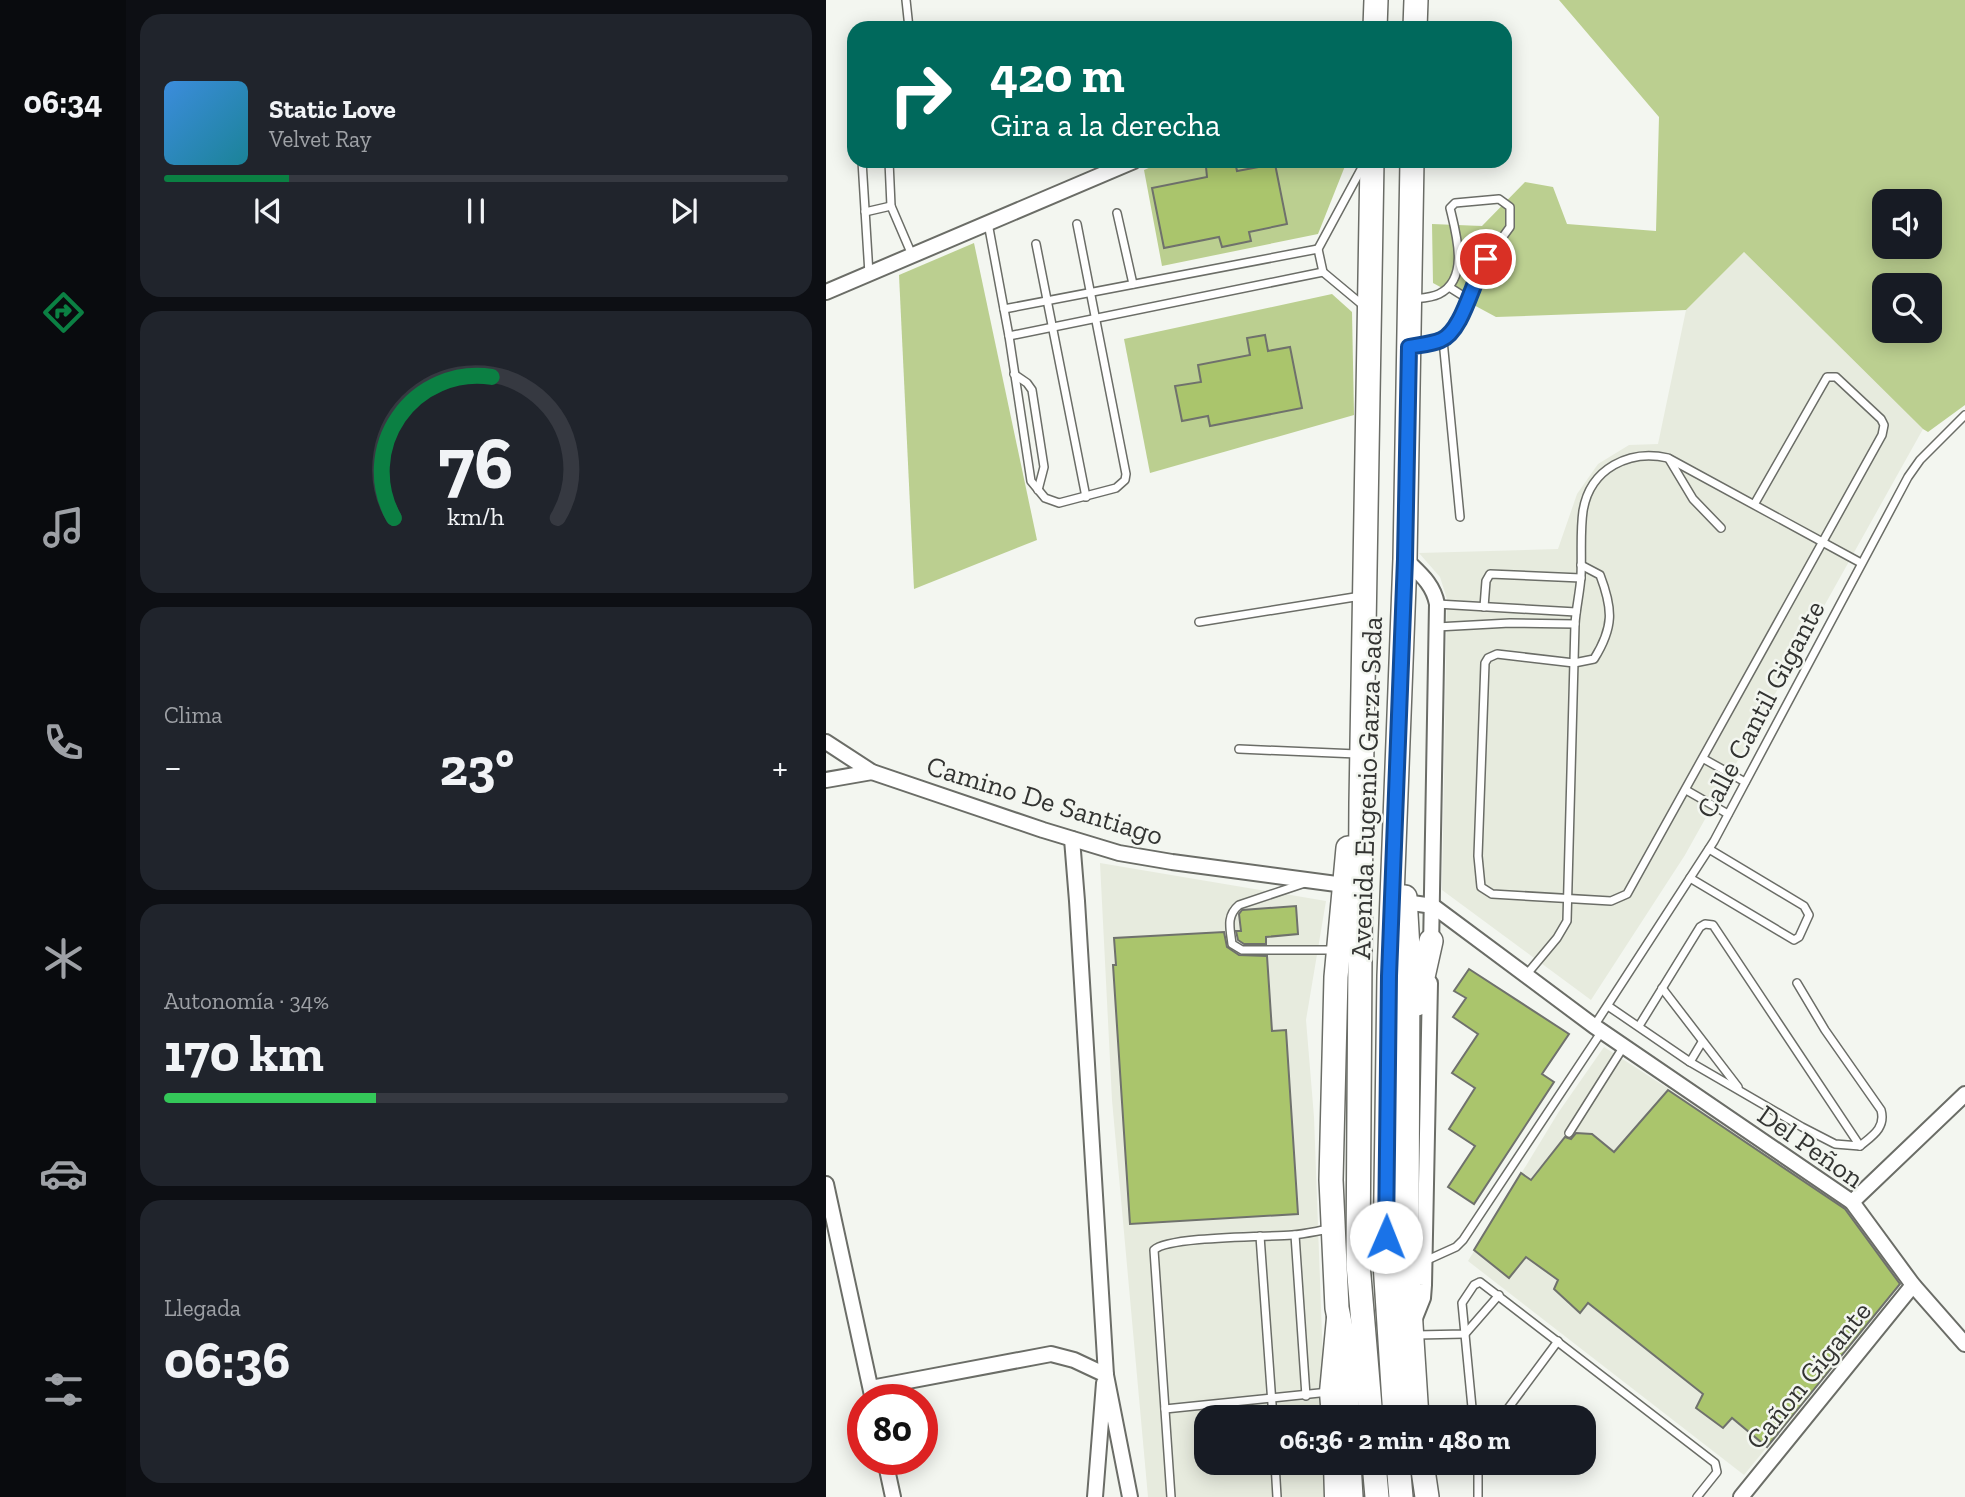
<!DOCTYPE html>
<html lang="es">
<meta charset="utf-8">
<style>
:root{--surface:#171b24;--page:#20242c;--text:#f1f3f6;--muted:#9ea1a6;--line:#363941;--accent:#0b8043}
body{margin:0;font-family:"Zilla Slab",serif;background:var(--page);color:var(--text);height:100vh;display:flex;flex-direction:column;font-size:26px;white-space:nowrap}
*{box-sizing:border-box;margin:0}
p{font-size:23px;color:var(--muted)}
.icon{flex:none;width:38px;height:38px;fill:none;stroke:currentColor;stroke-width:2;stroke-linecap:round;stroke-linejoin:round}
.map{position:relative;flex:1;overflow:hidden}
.side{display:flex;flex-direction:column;gap:14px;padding:14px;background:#0d0f14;width:700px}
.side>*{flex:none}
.top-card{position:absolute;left:21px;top:21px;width:665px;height:147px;border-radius:21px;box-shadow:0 4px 18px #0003;background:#00695c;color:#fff;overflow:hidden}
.controls{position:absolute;left:1046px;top:189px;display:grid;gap:14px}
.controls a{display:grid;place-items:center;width:70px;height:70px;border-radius:14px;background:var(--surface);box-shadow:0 4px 18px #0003;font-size:35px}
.speed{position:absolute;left:21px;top:1384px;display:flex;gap:14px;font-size:35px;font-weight:700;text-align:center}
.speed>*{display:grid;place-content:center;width:91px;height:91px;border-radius:50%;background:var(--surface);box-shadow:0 4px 18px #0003;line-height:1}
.speed .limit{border:10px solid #d22;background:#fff;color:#111}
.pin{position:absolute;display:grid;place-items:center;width:60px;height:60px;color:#fff;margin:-30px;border:4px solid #fff;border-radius:50%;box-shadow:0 2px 7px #0007}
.me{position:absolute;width:77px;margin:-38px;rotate:1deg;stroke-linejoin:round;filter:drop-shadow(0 0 5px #0008)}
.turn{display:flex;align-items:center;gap:24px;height:147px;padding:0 28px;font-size:32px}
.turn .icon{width:91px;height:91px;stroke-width:2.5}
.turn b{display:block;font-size:49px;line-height:60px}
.big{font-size:52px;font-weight:700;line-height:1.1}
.side .tile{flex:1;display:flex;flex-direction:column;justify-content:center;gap:10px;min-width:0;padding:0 24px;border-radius:21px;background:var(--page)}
.side .dial{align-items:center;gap:0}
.dial svg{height:182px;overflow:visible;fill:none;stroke:var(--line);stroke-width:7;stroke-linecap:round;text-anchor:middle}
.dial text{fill:var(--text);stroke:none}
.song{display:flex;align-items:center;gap:21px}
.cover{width:84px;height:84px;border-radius:10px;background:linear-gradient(135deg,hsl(210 70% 55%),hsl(190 70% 35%))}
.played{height:7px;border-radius:4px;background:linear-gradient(90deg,var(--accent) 20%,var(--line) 20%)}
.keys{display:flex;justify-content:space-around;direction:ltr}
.heat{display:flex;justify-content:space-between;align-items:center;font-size:38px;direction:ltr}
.charge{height:10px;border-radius:5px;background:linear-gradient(90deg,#34c759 34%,var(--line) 0)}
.trip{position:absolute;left:368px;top:1405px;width:402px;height:70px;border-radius:21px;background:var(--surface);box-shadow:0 4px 18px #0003;font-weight:700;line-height:70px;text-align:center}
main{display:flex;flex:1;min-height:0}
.dock{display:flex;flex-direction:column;width:126px;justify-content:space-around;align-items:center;background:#090b0e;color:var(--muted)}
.dock .icon{width:49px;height:49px}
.dock .on{color:var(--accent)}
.dock b{font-size:32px;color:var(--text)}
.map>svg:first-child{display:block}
.built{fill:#e7ebde}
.green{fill:#bbcf90;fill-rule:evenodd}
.building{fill:#aac56c;stroke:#6f716c;stroke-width:2}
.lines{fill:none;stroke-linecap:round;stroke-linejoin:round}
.service-casing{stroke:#6b6d67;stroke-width:10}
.minor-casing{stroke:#6b6d67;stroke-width:18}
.tertiary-casing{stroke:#6b6d67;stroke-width:21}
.trunk-casing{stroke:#6b6d67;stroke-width:26}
.service{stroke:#fff;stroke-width:7}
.minor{stroke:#fff;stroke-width:14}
.tertiary{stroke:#fff;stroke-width:18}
.trunk{stroke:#fff;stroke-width:23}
.route-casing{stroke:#114b97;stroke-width:18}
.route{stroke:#1a73e8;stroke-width:12}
.labels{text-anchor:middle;stroke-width:5;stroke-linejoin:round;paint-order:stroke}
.street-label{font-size:28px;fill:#333432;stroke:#f3f6f0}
</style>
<main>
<nav class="dock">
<b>06:34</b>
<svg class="icon on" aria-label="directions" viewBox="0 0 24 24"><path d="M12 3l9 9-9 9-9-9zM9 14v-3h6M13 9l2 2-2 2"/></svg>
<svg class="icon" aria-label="music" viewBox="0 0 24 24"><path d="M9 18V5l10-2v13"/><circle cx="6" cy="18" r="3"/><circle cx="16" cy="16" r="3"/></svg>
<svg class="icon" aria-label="phone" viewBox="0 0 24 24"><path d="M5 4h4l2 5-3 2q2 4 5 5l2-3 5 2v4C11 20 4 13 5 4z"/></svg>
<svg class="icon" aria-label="climate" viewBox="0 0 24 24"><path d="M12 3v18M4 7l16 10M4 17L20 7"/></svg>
<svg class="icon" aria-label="car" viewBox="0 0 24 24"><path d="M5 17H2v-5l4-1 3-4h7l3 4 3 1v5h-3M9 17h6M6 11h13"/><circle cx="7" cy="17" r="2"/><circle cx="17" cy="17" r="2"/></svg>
<svg class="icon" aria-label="filters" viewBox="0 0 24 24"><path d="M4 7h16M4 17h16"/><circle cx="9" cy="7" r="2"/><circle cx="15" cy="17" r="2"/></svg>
</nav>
<section class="side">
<div class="tile">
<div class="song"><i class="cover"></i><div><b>Static Love</b><p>Velvet Ray</p></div></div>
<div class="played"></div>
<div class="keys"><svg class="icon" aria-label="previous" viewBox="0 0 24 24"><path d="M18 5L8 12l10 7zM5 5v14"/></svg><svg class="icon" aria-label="pause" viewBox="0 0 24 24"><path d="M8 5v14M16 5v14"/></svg><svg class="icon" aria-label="next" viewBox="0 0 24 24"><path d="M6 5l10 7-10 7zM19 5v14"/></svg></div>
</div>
<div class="tile dial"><svg viewBox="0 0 100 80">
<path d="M14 69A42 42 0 1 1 86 69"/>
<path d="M14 69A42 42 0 0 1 57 7" stroke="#0b8043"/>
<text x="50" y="56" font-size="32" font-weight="700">76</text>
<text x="50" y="72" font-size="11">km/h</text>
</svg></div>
<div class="tile"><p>Clima</p>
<div class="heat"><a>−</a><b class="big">23°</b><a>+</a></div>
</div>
<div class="tile"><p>Autonomía · 34%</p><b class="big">170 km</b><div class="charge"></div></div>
<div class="tile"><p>Llegada</p><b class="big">06:36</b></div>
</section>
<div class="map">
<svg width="1139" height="1497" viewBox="0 0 1139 1497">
<rect width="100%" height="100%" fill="#f3f6f0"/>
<g class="built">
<polygon points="918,252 1097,429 859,855 765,1000 616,890 621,599 614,577 593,553 732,549 751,494 772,464 803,445 832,444 860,310"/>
<polygon points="274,863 500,901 480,1020 488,1117 499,1417 380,1418 380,1463 501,1463 502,1497 322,1497 286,1100"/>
<polygon points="778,1047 1015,1201 1077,1281 918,1475 642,1261 732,1113"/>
</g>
<g class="green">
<path d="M733 0H1139V405L1102 432 1097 429 918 252 860 310 670 317 607 283 606 224 656 226 699 182 727 187 741 224 830 231 833 117ZM1059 201H1104V247H1059ZM1059 285H1104V331H1059Z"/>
<polygon points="339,161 521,161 492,234 336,266 318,170"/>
<polygon points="148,243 211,540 88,589 73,275"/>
<polygon points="506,294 526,312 528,415 324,473 298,339"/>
</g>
<g class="building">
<polygon points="409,162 411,171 449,164 461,224 423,232 425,241 396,247 393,237 338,248 326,188 381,177 380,167"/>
<polygon points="439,335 442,351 464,347 476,408 384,426 382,416 356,421 349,386 375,382 372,365 424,355 421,338"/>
<polygon points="470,906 472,934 440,937 440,944 418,944 412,940 410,931 415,931 413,914 416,910"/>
<polygon points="398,932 401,947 413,955 441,956 446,1031 460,1030 472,1214 304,1224 287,965 290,965 288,938"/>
<polygon points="643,969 743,1034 716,1074 728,1082 648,1204 622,1187 649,1146 623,1129 649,1088 626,1073 652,1034 627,1017 640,998 628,991"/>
<polygon points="842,1090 1019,1209 1074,1284 941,1447 906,1418 897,1428 870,1408 877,1394 762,1303 754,1313 728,1289 732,1280 700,1257 683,1278 648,1250 695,1173 705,1180 739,1137 745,1139 750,1133 766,1134 788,1152"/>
</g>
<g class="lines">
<defs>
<g id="service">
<polyline points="80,0 83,28"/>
<polyline points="36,161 43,274"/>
<polyline points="63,161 65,206 86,255"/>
<polyline points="539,162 492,249 497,272 539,307"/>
<polyline points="39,212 65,206"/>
<polyline points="291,213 307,284"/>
<polyline points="162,223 183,336 205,481 219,498 233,503 290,488 299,480 300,474 251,224"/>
<polyline points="210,244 260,497"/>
<polyline points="623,287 642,299"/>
<path d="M586 299C595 298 605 298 613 294 644 279 630 233 624 208L629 203 673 199 684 207V227L652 271 629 327 617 340 587 346"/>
<polyline points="178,309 492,249"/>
<polyline points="183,336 497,272"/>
<polyline points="617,340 634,517"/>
<polyline points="188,374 201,383 206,390 218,467 212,490"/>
<polyline points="843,459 867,499 895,528"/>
<path d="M755 565 774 575C787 609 788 627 768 659L748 663 671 654 662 658 659 663 652 856 655 887 666 894 785 901 801 894 1056 435 1058 425 1055 419 1010 377H1001L929 503"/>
<polyline points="611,604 750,612"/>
<polyline points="658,607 660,581 664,574 755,578"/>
<polyline points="373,622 535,596"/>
<polyline points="611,627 684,623 749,624"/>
<polyline points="413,749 531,754"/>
<polyline points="878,759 919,782"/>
<polyline points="860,790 902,814"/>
<polyline points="864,878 968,940 973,937 983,915 978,906 883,849"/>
<path d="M479 883 413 905C400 916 404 928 406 944L416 950H510"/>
<path d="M701 974 731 938 741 921 749 624C750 608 754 592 755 576 756 554 754 532 757 511 764 468 804 449 842 458L1035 563"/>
<polyline points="836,988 912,1087"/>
<path d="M782 1006 864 1062 976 1127 1009 1144 1034 1146C1046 1136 1060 1128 1055 1110L999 1030 971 983"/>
<polyline points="768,1026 888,841 1082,477 1094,460 1139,415"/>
<polyline points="813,1026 874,927 879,924 887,925 1034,1146"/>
<polyline points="864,1062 876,1042"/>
<polyline points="743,1133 798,1046"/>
<polyline points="469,1235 480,1396"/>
<polyline points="434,1236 447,1418"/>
<polyline points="599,1261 630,1247 637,1240 776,1031"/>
<polyline points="590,1335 639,1334 673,1295"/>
<polyline points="339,1409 503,1392"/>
<polyline points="647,1418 636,1303 648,1285 654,1282 889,1463 891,1472 871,1497"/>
<polyline points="675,1418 732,1341"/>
<polyline points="449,1463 451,1497"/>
<polyline points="652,1463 652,1497"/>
<path d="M345 1497 328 1250C342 1236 441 1237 466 1235 479 1234 491 1231 504 1229"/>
</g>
<g id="minor">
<polyline points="0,292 308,161"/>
<path d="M579 559C593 573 607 583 611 604L605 949"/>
<polyline points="0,742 46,772 217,830 293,853 346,862 518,885"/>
<polyline points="0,780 46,772"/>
<polyline points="246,839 251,901 280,1375 304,1497"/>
<polyline points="579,902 607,906 768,1026 1026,1202 1087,1285 1139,1344"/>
<polyline points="0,1184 47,1400"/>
<polyline points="1026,1202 1139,1094"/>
<polyline points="589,1318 597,1298 598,1285 604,983"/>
<polyline points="45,1388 225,1354 248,1360 280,1375"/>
<polyline points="59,1460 67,1497"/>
<polyline points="269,1497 278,1383"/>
<polyline points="915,1497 1087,1285"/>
</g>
<g id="tertiary">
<polyline points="505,1418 503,1392 510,1318"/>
<polyline points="507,1463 508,1497"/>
</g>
<g id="trunk">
<polyline points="549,28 550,0"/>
<polyline points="589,28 590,0"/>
<polyline points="579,897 582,949 581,1262 591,1418"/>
<polyline points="591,1004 605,941"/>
<polyline points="522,1418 518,1343 511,1308 505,1180 510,977 522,848"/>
<polyline points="545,1418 532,1264 535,803 546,161"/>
<polyline points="569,1418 559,1263 563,976 579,559 586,161"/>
<polyline points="523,1463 525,1497"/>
<polyline points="548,1463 551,1497"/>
<polyline points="572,1463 575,1497"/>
<polyline points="596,1463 601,1497"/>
</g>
</defs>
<use href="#service" class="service-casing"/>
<use href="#minor" class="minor-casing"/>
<use href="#tertiary" class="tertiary-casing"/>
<use href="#trunk" class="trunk-casing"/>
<use href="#service" class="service"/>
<use href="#minor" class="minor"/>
<use href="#tertiary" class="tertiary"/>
<use href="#trunk" class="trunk"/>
</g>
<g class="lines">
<defs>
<path id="route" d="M560 1237 563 976 579 559 583 347C593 345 606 344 615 340 637 331 647 279 660 259"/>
</defs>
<use href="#route" class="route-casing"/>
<use href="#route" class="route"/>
</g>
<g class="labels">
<g class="street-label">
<text transform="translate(934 709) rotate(-62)" y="10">Calle Cantil Gigante</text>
<text transform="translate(540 788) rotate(-88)" y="10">Avenida Eugenio Garza Sada</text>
<text transform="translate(219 800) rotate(17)" y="10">Camino De Santiago</text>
<text transform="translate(985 1146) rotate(35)" y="10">Del Peñon</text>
<text transform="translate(982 1375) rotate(-51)" y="10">Cañon Gigante</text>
</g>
</g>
</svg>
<div class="controls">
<a><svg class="icon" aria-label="sound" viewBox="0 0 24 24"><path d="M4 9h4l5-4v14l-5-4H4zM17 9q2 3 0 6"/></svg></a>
<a><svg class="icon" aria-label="search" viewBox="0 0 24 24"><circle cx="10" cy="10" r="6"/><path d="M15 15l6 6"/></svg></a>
</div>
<div class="speed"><div class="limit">80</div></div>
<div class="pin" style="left:660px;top:259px;background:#d93025"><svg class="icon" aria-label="arrive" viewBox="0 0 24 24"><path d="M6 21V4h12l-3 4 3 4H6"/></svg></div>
<svg class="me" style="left:560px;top:1237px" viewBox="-20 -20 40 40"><circle r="19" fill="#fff"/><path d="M0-13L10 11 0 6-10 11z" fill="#1a73e8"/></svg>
<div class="trip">06:36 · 2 min · 480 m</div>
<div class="top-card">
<div class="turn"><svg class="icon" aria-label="right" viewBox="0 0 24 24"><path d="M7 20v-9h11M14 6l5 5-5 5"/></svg><div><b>420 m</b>Gira a la derecha</div></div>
</div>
</div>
</main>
